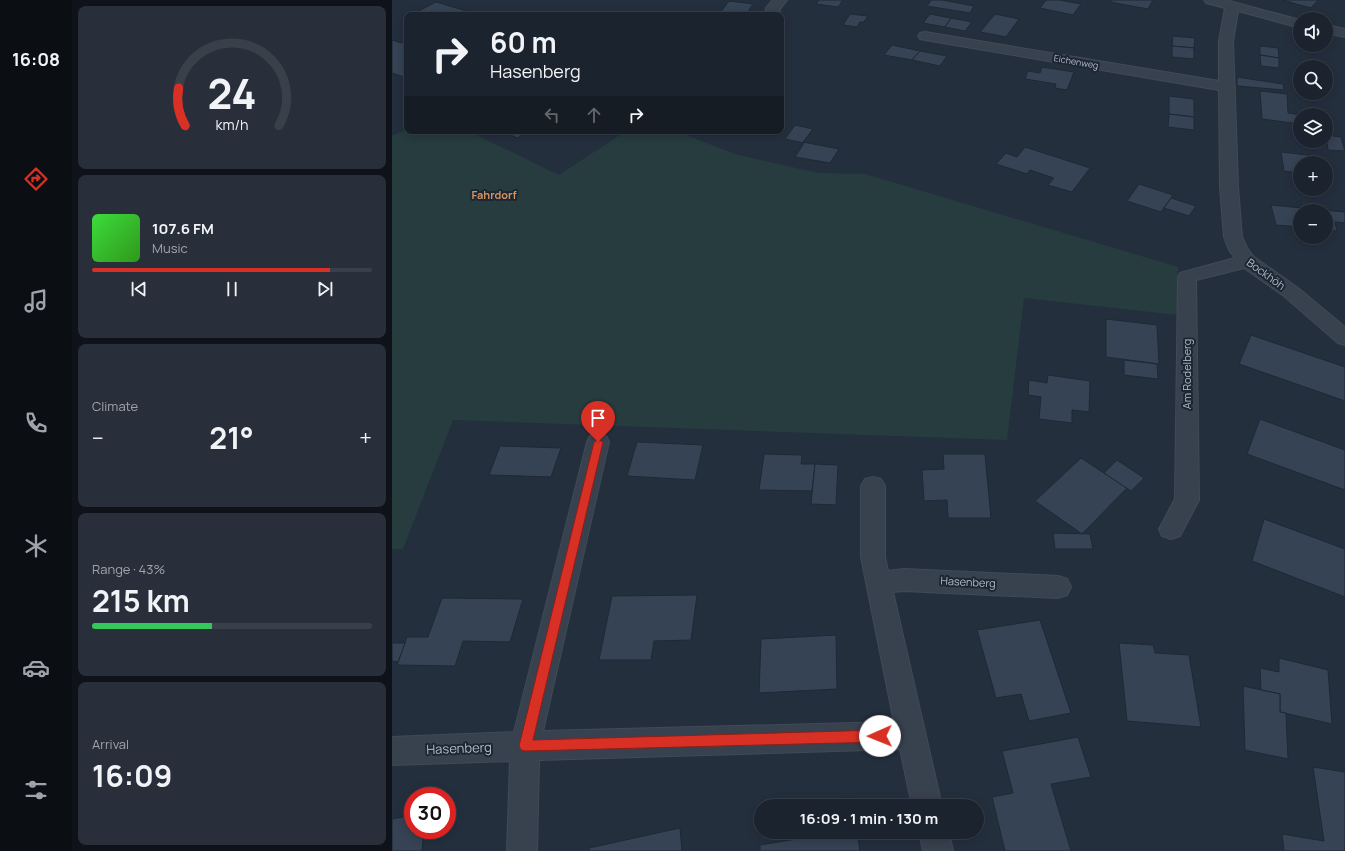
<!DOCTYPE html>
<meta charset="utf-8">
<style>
:root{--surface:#1b232e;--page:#282f3a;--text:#f1f3f6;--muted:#a0a4aa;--line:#39404a;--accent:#d93025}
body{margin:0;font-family:Manrope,sans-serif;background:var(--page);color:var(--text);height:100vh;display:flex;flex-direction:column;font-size:15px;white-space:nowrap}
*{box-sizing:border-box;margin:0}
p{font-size:13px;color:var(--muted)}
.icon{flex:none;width:22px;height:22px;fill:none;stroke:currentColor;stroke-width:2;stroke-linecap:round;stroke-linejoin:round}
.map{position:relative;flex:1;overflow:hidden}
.details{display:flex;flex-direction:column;gap:6px;padding:6px;background:#0f1319;width:320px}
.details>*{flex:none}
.guide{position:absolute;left:12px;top:12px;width:380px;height:122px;border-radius:8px;box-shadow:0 2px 10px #0003,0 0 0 1px var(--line);background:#1b232e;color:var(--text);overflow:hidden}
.buttons{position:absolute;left:901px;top:12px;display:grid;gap:8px}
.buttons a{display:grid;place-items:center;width:40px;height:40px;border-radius:50%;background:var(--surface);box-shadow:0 2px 10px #0003,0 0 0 1px var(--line);font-size:20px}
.speed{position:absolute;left:12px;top:787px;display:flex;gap:8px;font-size:20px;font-weight:700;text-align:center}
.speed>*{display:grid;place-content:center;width:52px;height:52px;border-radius:50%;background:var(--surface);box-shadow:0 2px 10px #0003,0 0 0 1px var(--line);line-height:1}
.speed .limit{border:6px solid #d22;background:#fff;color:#111}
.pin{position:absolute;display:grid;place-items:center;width:34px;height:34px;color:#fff;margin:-41px -17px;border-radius:50% 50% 50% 0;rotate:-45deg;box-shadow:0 0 4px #0007}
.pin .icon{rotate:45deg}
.me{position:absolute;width:44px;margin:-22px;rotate:269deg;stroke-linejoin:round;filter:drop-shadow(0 0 3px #0008)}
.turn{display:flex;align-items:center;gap:14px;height:84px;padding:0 20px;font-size:18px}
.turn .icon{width:52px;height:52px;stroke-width:2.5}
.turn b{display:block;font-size:28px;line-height:34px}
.lanes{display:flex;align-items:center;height:38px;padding:0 20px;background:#0003;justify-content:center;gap:20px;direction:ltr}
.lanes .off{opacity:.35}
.big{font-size:30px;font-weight:700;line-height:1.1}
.details .widget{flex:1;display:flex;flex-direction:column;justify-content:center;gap:6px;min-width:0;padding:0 14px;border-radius:8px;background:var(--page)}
.details .dial{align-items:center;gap:0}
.dial svg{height:104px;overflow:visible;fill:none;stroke:var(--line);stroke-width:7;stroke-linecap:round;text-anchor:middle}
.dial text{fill:var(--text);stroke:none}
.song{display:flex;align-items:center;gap:12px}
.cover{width:48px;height:48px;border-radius:6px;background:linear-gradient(135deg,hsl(120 70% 55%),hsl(110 70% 35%))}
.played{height:4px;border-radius:2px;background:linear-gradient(90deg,var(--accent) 85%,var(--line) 85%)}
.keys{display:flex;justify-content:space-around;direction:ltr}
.heat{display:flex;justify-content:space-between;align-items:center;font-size:22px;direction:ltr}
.charge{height:6px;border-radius:3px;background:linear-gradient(90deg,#34c759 43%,var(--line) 0)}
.trip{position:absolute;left:362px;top:799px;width:230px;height:40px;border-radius:20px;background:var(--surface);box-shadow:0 2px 10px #0003,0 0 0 1px var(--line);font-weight:700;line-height:40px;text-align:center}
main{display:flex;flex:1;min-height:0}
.dock{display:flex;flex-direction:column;width:72px;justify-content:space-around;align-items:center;background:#0b0e12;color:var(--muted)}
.dock .icon{width:28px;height:28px}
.dock .current{color:var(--accent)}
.dock b{font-size:18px;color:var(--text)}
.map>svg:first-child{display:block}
.green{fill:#263c3f}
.building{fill:#364354;stroke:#1f2835}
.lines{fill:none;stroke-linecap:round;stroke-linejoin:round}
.street-casing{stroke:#414a57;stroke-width:2}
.street{fill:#38414e;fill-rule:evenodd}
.route{fill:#d93025;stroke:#8d1f18}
.labels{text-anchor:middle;stroke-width:4;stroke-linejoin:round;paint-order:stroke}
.far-street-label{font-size:9px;fill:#b4bcc9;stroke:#1d2633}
.far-quarter-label{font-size:11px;font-weight:bold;fill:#d59563;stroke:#1d2633}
.street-label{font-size:11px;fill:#b4bcc9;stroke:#1d2633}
.near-street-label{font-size:13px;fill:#b4bcc9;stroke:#1d2633}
</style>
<main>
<nav class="dock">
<b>16:08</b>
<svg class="icon current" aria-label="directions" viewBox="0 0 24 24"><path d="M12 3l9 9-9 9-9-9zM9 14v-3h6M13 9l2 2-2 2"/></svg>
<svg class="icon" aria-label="music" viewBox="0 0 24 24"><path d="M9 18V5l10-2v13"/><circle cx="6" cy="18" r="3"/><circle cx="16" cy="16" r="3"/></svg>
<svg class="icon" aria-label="phone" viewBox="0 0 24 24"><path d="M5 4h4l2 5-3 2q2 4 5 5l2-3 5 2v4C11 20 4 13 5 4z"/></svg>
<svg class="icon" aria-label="climate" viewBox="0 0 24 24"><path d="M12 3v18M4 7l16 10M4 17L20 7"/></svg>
<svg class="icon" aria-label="car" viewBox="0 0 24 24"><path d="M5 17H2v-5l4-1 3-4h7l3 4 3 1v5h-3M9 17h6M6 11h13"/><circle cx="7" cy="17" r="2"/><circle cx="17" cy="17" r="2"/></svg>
<svg class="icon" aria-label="filters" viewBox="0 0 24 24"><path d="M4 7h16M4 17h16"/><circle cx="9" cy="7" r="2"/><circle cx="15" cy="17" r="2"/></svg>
</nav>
<section class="details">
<div class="widget dial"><svg viewBox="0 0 100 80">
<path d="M14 69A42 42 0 1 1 86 69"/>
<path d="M14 69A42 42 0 0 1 9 40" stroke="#d93025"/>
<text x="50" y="56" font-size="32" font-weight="700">24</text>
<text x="50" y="72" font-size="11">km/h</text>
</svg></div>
<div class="widget">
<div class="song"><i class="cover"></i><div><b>107.6 FM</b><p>Music</p></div></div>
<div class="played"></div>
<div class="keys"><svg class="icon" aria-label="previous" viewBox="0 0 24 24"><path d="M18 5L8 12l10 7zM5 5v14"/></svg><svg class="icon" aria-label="pause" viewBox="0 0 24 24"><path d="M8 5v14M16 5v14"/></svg><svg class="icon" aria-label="next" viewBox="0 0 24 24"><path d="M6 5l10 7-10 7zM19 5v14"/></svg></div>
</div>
<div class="widget"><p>Climate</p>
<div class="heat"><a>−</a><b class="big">21°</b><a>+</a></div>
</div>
<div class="widget"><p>Range · 43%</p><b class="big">215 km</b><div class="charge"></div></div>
<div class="widget"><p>Arrival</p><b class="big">16:09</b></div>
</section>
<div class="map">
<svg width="953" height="851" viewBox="0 0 953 851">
<rect width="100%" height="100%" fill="#242f3e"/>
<polygon class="green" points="15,129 15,131 76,131 167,175 234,131 284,131 343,154 426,173 473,174 786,267 785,315 632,298 615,440 61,420 11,549 0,549 0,136"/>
<g class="building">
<polygon points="427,0 451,0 446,7 424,4"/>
<polygon points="539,0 550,0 582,6 578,13 535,6"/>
<polygon points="654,0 668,0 689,4 681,15 648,8"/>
<polygon points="720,0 761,0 756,9 718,2"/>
<polygon points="890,0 926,0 919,8"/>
<polygon points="337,1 361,4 354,15 328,13"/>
<polygon points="44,2 88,15 25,15 21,14"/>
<polygon points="458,14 476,16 472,22 468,22 465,27 451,25"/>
<polygon points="538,14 559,18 553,27 531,23"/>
<polygon points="603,14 627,19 614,37 588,32"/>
<polygon points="559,18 580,22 573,31 553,27"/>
<polygon points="781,36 803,38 802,48 780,46"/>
<polygon points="0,40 9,43 15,40 15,78 0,73"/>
<polygon points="500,45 528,51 520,60 492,55"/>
<polygon points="780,46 802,48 802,59 780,57"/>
<polygon points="868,46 886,48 887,58 868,55"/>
<polygon points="528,51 555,56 548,66 520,60"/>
<polygon points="868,55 887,58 887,68 869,66"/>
<polygon points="650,67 682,72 675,90 663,88 664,84 633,79 636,71 648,73"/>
<polygon points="845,77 891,84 892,90 845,86"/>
<polygon points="868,91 895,94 896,113 910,115 908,115 908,124 870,119"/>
<polygon points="777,96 802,99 802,117 777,114"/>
<polygon points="777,114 802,117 802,130 776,127"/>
<polygon points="403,125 421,129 411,142 447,149 438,163 403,157 412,143 393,139"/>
<polygon points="111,131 138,131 125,138"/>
<polygon points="934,135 949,137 953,151 936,150"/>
<polygon points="633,147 698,168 680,192 656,185 662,178 638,170 635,174 604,164 614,153 625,157"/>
<polygon points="889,152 916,155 917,163 908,163 908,173 892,171"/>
<polygon points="747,184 781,195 769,212 735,201"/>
<polygon points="779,198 804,206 797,216 772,208"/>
<polygon points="879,205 953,212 953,223 943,222 945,231 934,230 934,211 908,211 908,227 884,225"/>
<polygon points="714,319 765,325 767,364 714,357"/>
<polygon points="859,335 953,367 953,401 847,364"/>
<polygon points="732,360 765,364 766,379 732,375"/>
<polygon points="656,375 698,381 697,412 680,410 680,423 647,419 649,397 636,395 637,380 655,383"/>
<polygon points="868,419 953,450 953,490 855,454"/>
<polygon points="245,442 311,445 303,480 235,476"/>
<polygon points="108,446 169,448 159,477 97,475"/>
<polygon points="372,454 410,455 409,464 423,464 420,491 367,490"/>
<polygon points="551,454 593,454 599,518 556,518 555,500 532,501 530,470 552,469"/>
<polygon points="689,458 735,488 690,534 643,501"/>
<polygon points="725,460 752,478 739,491 712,473"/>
<polygon points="423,464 446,465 444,505 419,504"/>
<polygon points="872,519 953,549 953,597 860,561"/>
<polygon points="661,533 698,534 701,549 663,549"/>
<polygon points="305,595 299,640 262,641 259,660 207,660 220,596"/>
<polygon points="50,598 131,599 118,642 71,641 63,666 5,665 15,637 36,637"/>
<polygon points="648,620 679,713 637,721 629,694 604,698 585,630"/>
<polygon points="444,635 445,689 367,693 369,639"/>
<polygon points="0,643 13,643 6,662 0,661"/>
<polygon points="727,643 761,645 763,653 797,655 809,727 735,721"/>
<polygon points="887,658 936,670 940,724 888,712 888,694 869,690 868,668 887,672"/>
<polygon points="851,686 888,694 888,712 894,713 896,759 853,750"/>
<polygon points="686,737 699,777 659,784 679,851 613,851 600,797 621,793 610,751"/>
<polygon points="921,767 953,772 953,851 892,851 890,834 932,841"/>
<polygon points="460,797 461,806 410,806"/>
<polygon points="21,815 21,830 32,830 30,851 0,851 0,819"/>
<polygon points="288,828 290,851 197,851 197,848"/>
<polygon points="403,832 465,832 468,851 368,851 368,845 404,839"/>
</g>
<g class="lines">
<defs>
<g id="street">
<polygon points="381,0 395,0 388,9 387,15 373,15 374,8"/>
<polygon points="812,0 834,0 908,20 908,28 846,11 841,41 846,187 850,237 855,248 862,257 906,288 953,327 953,345 946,343 892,296 852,268 804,280 807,500 788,536 779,539 770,536 767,529 783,499 786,277 788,273 843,258 837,250 832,237 828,187 827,90 533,40 528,39 526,36 528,33 533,32 827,81 827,41 833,8 814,3"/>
<polygon points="934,25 953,29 953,37 934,33"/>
<polygon points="206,433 214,436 217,442 151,731 502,722 469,557 469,486 473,479 481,477 489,479 493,486 493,557 496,571 512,569 666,576 675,579 679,587 675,595 666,598 512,591 501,592 550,806 520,806 508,749 147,760 145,851 115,851 118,761 0,765 0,737 122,732 195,442 198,436"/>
<polygon points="527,832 557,832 561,851 531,851"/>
</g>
</defs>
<use href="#street" class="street-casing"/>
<use href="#street" class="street"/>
</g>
<polygon class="route" points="206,439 211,442 141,740 488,730 492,732 494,736 492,740 488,742 133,751 129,750 127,746 202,442"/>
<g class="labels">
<g class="far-street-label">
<text transform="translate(684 62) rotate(10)" y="3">Eichenweg</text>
</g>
<g class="far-quarter-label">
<text x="102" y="199">Fahrdorf</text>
</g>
<g class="street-label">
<text transform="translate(874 274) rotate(36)" y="4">Bockhöh</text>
<text transform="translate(795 374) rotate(-90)" y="4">Am Rodelberg</text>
<text transform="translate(576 582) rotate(3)" y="4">Hasenberg</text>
</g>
<g class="near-street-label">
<text transform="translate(67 748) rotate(-2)" y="5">Hasenberg</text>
</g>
</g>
</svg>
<div class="buttons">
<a><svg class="icon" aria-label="sound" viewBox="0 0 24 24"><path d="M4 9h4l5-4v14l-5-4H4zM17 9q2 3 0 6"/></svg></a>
<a><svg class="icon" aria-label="search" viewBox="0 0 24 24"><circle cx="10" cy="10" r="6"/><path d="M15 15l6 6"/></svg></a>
<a><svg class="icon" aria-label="layers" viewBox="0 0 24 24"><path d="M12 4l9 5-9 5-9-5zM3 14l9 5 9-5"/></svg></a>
<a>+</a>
<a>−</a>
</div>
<div class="speed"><div class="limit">30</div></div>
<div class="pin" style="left:206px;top:442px;background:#d93025"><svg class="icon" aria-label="arrive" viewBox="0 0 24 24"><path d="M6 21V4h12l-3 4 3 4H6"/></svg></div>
<svg class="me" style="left:488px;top:736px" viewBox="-20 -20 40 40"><circle r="19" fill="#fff"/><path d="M0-13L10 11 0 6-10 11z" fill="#d93025"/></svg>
<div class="trip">16:09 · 1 min · 130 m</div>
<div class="guide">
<div class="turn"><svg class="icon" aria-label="right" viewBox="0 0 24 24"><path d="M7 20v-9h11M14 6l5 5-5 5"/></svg><div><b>60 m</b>Hasenberg</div></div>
<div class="lanes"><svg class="icon off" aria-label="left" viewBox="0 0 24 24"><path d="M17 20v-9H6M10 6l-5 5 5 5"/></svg><svg class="icon off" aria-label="ahead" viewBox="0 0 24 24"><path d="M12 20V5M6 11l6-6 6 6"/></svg><svg class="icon" aria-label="right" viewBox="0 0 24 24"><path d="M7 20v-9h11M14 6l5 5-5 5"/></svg></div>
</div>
</div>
</main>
